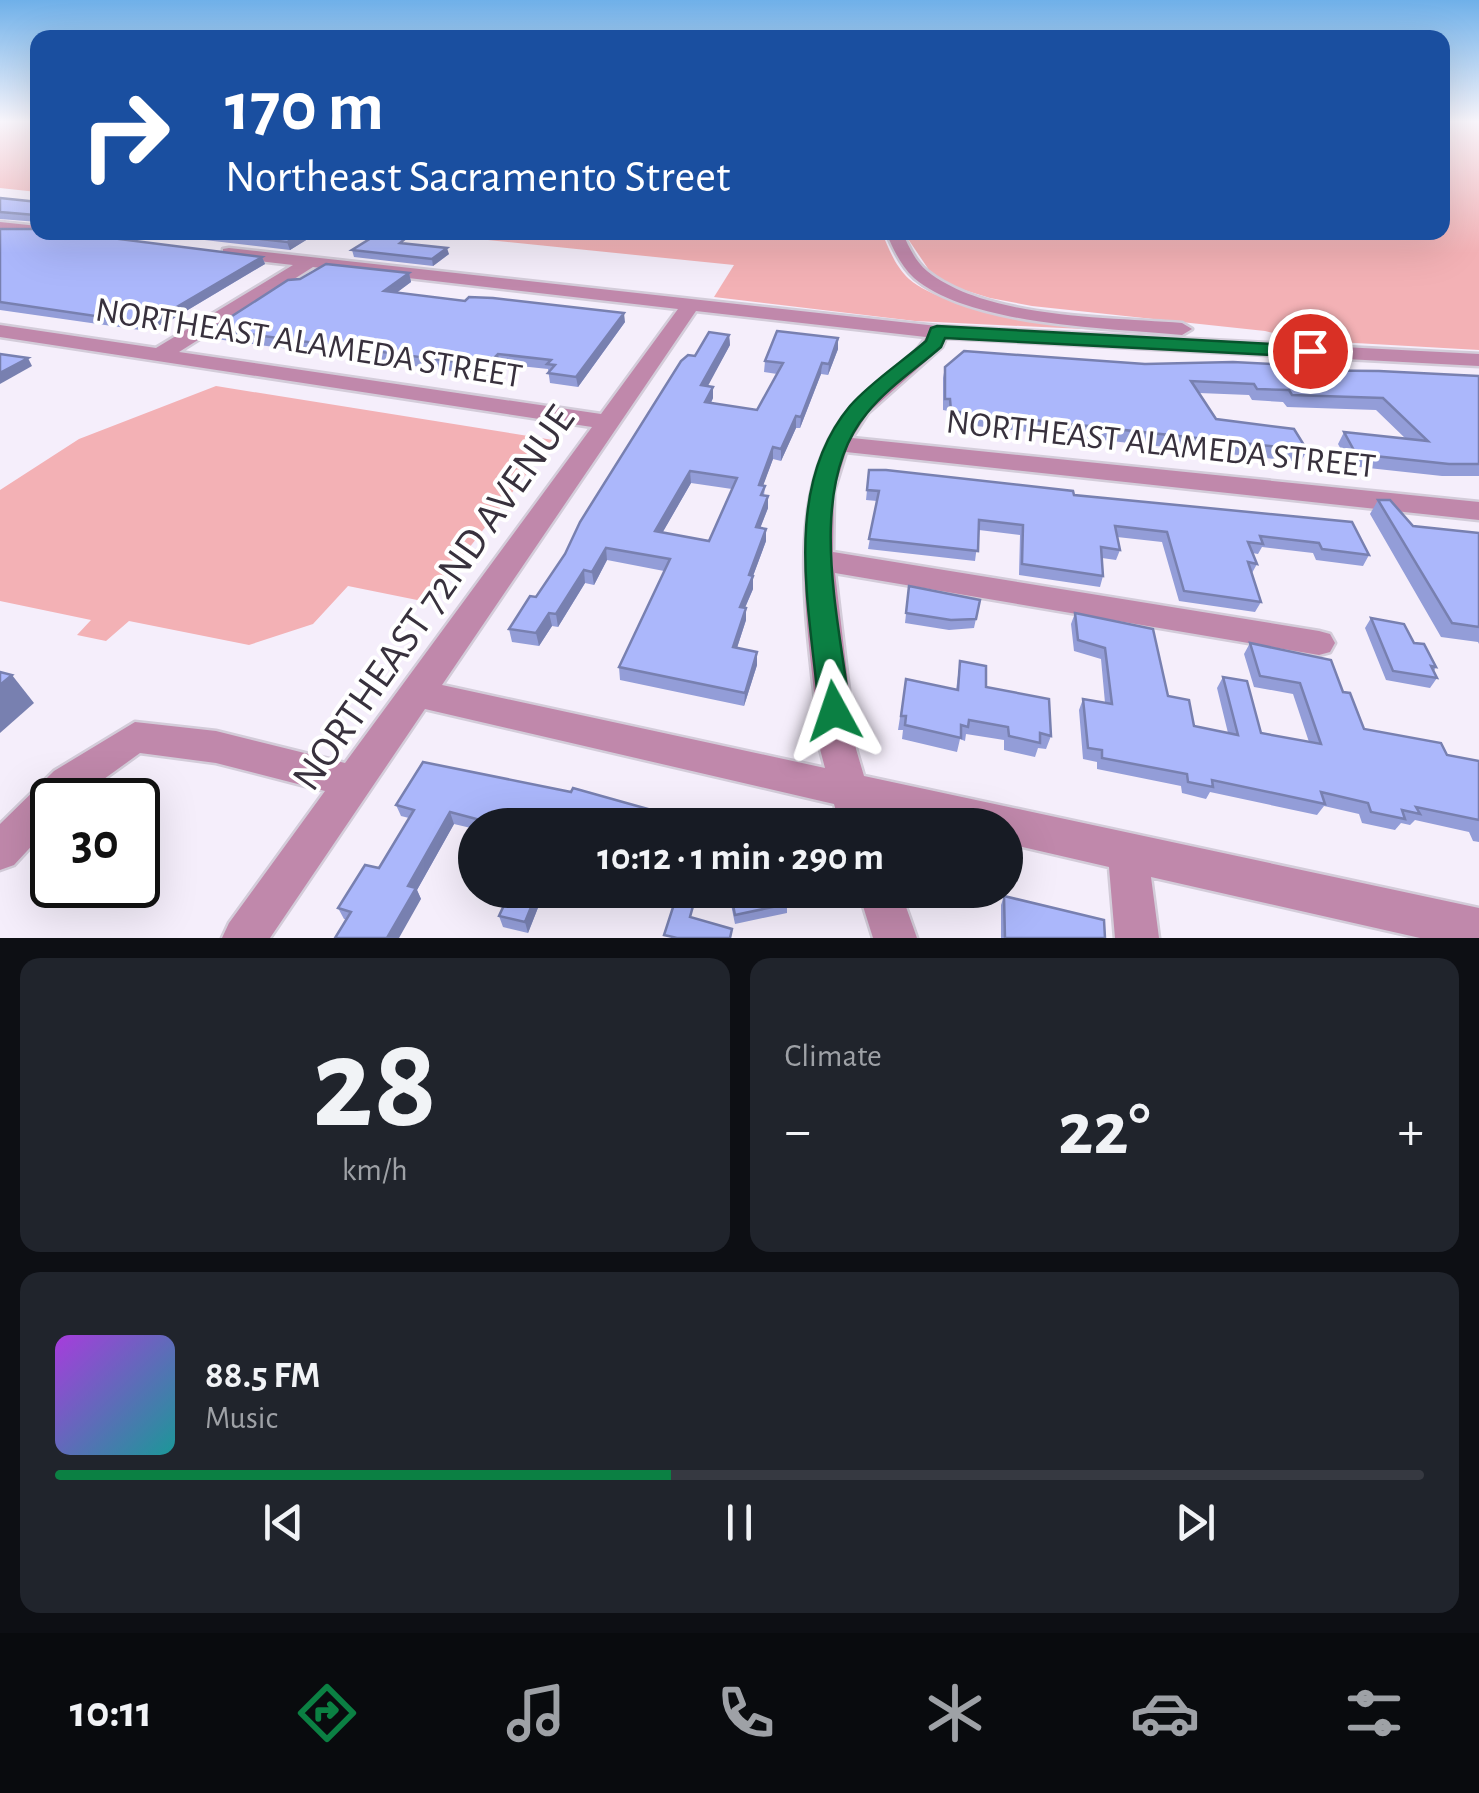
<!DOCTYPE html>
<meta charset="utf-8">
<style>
:root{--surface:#171b24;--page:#20242c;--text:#f1f3f6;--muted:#9ea1a6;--line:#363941;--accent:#0b8043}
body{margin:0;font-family:"Alegreya Sans",sans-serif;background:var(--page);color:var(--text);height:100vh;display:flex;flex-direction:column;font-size:38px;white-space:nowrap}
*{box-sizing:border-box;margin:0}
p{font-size:32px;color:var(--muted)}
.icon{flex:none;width:55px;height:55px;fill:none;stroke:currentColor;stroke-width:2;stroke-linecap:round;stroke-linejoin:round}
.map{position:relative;height:938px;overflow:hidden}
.drawer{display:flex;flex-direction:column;gap:20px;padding:20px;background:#0d0f14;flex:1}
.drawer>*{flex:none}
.hud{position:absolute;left:30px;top:30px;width:1420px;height:210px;border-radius:20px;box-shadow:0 10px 40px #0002;background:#1a4fa0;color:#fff;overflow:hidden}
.speed{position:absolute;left:30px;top:778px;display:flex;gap:20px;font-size:50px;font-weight:700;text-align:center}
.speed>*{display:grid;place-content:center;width:130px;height:130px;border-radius:50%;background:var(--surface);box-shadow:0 10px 40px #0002;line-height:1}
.speed .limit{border:5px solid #111;border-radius:15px;background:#fff;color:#111}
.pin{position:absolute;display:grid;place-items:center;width:85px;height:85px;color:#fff;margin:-42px;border:5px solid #fff;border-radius:50%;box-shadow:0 2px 10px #0007}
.me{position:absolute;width:110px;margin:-55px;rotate:355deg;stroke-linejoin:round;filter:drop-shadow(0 0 8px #0008)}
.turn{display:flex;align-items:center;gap:35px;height:210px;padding:0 30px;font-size:45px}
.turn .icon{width:130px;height:130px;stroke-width:2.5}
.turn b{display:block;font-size:70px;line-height:85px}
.big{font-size:75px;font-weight:600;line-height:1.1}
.drawer .tile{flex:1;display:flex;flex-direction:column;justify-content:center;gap:15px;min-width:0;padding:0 35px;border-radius:20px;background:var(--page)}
.drawer .dial{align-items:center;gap:0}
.dial b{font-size:130px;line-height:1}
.song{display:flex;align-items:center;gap:30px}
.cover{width:120px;height:120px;border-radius:15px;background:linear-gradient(135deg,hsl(280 70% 55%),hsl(180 70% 35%))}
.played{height:10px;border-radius:5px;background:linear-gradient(90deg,var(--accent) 45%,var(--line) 45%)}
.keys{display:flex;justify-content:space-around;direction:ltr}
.heat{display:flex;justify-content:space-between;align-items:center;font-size:55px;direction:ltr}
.drawer .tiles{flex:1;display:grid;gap:20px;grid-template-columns:1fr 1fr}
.tile:last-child{grid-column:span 2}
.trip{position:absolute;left:458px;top:808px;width:565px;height:100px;border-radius:50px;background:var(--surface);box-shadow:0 10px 40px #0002;font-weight:600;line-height:100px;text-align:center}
.tab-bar{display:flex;height:160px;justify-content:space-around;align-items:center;background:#090b0e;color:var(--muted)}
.tab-bar .icon{width:70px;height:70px}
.tab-bar .on{color:var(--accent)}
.tab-bar b{font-size:45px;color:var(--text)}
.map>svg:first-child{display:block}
.green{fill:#f3b1b5}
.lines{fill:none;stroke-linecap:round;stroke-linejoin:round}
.minor-casing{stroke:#d3ccd9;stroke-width:5}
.minor{fill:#c088ab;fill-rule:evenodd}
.wall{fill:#939dd8;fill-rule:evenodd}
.shaded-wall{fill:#7880b0}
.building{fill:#abb7fb;stroke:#7880b0;stroke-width:2.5;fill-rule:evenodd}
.route{fill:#0b8043;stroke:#07532c;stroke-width:2.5}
.labels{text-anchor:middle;stroke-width:8;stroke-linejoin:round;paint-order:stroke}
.street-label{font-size:35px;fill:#38313d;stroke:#fff}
.near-street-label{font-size:42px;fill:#38313d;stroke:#fff}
</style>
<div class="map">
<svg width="1479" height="938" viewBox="0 0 1479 938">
<rect width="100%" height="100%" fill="#f5eefb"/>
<g class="green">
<polygon points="0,122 37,122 37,192 0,188"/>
<polygon points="1443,122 1479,122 1479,350 1302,340 1265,331 1032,306 990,298 951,286 929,270 904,233 1442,232"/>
<path d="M419 233H882C889 249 895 266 909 279 955 320 1122 326 1187 334L915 321 714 297 734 265Z"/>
<polygon points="216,386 553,440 427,602 348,586 313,624 249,645 129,621 106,641 77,635 91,620 0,601 0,490 79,439"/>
</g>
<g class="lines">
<defs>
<g id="minor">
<polygon points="0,222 38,226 38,232 45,232 38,236 0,232"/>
<path d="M886 232H902C909 247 915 261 927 271 987 319 1108 317 1182 323L1192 329 1182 335C1109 328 971 326 914 278 901 266 893 249 886 232Z"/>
<path d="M229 248 937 326 1479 354V366L946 338 942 347 868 413 852 438 1479 502V520L846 452 834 491 833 552 1319 631 1330 634 1335 643 1330 652 1319 655 835 573 856 749 864 776 1479 908V938H1420L1151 877 1159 938H1115L1109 867 1005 843V825H924L875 813 878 825H840L834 804 425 709 270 938H222L229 923 325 791 216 763 140 753 75 800H52V824L14 865 0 870V824L54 771 135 722 216 731 345 763 592 427 0 337V325L156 348 293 265 223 257V249ZM313 267 678 309 601 414 179 352ZM696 311 926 337C911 365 861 389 840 421 780 509 812 647 820 749L825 768 442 685Z"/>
<polygon points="858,890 900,890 917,938 873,938"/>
</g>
</defs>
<use href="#minor" class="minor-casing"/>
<use href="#minor" class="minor"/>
</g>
<g class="wall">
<polygon points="0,198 38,202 38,222 0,219"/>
<polygon points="0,229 262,257 265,264 166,323 140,330 0,310"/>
<polygon points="136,232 309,232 311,237 290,250"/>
<polygon points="408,244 449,254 433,266 354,257 352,250"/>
<polygon points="409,273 411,282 397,292 625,322 578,387 550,383 548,369 500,364 488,376 216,339 212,329 300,279"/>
<path d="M729 335 730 345 707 386 713 398 711 403 757 410 777 374 764 372 765 361 838 338V349L828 375 821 374 800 428H796L781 461 773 459 763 485 765 486 764 496 768 508 760 528 766 529V541L753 576V589L745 608 746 620 737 648 757 665 744 706 620 680 619 667 664 571 607 560 594 585 585 583 558 627 552 626 539 646 512 642 509 629 536 597 565 554 695 356ZM691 483 732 489 709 541 662 533Z"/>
<polygon points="1145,364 1277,370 1479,376 1479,476 1442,476 1350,466 1338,444 1344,432 1406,439 1376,410 1287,407 1283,402 1252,400 1249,395 1199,393 1216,419 1307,450 1301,462 949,423 948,411 943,410 943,378 945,367"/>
<polygon points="869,470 1074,495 1352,522 1369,555 1363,566 1316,560 1313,553 1262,547 1258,554 1252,553 1257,564 1252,573 1261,602 1255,612 1179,601 1162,542 1117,537 1120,550 1116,560 1102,558 1103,576 1100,587 1019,575 1020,535 979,530 975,561 868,549 877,501 866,500"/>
<polygon points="1378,500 1413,526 1479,533 1479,644 1478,642 1441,637 1370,514"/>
<polygon points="909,586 980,600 974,628 949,630 905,623"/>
<polygon points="1075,613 1168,696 1194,726 1228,733 1217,688 1223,677 1261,733 1309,742 1293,694 1254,687 1244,654 1250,643 1343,692 1364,729 1447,755 1479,761 1479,842 1473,841 1469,832 1415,820 1410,825 1401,823 1395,830 1362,823 1359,814 1324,806 1317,815 1210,792 1206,799 1182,793 1181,786 1097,769 1097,762 1083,759 1079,710 1083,699 1105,703 1101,659 1074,651 1071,624"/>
<polygon points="1371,618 1414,643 1436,667 1434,671 1437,678 1430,688 1386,680 1365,628"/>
<polygon points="960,661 986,687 1051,736 1046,749 1038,748 1035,757 1004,750 1004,740 966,734 965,741 960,739 957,752 902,739 903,730 898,730 906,679 956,690"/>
<polygon points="396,805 705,825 475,825 475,829 454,824 417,890 421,899 347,920 344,919 338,908 379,868 409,818 401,816"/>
<polygon points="488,890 545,890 528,933 503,927 499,916 509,895"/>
<polygon points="728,890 796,890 796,901 787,902 787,913 735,924"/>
<polygon points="1004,896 1105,938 1001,938 1001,905"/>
</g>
<g class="shaded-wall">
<polygon points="305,232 309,232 311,237 290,250 287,242"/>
<polygon points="447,248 449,254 433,266 432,259"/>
<polygon points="262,257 265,264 166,323 140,330 136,322"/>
<polygon points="409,273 411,282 387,300 384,291"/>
<polygon points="624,313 625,322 578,387 576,377"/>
<polygon points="729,335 730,345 702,397 701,385"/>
<polygon points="838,338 838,349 828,375 829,364"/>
<polygon points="498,354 500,364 488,376 486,366"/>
<polygon points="28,358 32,366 0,384 0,373"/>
<polygon points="822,363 821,374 800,428 801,417"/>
<polygon points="713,387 713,398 705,414 705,402"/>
<polygon points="796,416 796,428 781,461 781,449"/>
<polygon points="773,447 773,459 759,497 759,485"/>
<polygon points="690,471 691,483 656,544 655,531"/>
<polygon points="768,496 768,508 756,539 756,527"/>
<polygon points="766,529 766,541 753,576 753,589 740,619 740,607 749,575"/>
<polygon points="606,548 607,560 594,585 592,572"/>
<polygon points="584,570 585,583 558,627 556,614"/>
<polygon points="746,608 746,620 733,660 733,647"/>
<polygon points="549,613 552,626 539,646 536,633"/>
<polygon points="757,652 757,665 744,706 745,693"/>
<polygon points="12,675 34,703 0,733 0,685"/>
<polygon points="450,812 454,824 417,890 421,899 399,938 387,938 408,886"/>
<polygon points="538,890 545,890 528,933 525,922"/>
</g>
<g class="building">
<polygon points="0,198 38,202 38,220 35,215 0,212"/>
<polygon points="0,229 38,229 38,232 64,232 262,257 163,315 136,322 0,302"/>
<polygon points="198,232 305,232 287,242"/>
<polygon points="376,235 406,238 400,243 447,248 432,259 352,250"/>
<polygon points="326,264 409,273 384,291 465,301 469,297 493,298 624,313 576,377 548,373 555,365 547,364 551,360 498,354 486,366 212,329 288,280 300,279"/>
<path d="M777 331 838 338 829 364 822 363 801 417 796 416 781 449 773 447 759 485 765 486 761 495 768 496 756 527 766 529 749 575 753 576 740 607 746 608 733 647 757 652 745 693 619 667 670 559 606 548 592 572 584 570 556 614 549 613 536 633 509 629 530 596 536 597 565 554 580 522 681 361 688 355 695 356 709 332 729 335 701 385 713 387 705 402 757 410 783 363 765 361ZM690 471 737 478 709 541 655 531Z"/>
<polygon points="964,351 1145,364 1233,362 1273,364 1277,370 1379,371 1479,376 1479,464 1449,464 1356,454 1344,432 1428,441 1383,398 1292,395 1289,390 1257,389 1254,384 1191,381 1216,419 1294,429 1307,450 951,411 950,399 945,399 945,367"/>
<polygon points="0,354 28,358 0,373"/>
<polygon points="869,470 886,470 1073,491 1074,495 1352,522 1369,555 1322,549 1319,543 1260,536 1263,544 1248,542 1257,564 1248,562 1261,602 1184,591 1167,532 1115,526 1120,550 1101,547 1103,576 1022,564 1023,525 979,520 978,551 869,539 879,491 867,490"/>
<polygon points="1378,500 1390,500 1413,526 1479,533 1479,627 1452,623"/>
<polygon points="909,586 980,600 976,619 951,620 906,613"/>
<polygon points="1075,613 1153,629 1168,696 1189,700 1194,726 1238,735 1223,677 1247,681 1261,733 1321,744 1300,683 1260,676 1250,643 1331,660 1343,692 1350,693 1364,729 1441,743 1447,755 1479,761 1479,820 1416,807 1420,814 1402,810 1405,819 1371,812 1368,803 1321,792 1325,804 1212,780 1213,787 1188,782 1187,774 1102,758 1102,750 1088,748 1083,699 1112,704 1105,648 1078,640"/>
<polygon points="1371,618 1404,624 1414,643 1424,644 1436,667 1431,666 1437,678 1393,671"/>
<polygon points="960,661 986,666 986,687 1049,699 1051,736 1040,733 1040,743 1009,736 1008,727 969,720 968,727 961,725 961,738 905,725 906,716 901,716 906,679 958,690"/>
<polygon points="0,672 12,675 0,685"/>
<polygon points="423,762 571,792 573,788 705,825 499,825 450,812 408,886 416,888 387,938 335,938 351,912 338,908 365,865 379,868 414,810 396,805"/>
<polygon points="511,890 538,890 525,922 499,916"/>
<polygon points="730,890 796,890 797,892 784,894 787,904 735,915"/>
<polygon points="1004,896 1104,920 1105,938 1005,938"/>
<polygon points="675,901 693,906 690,917 732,929 730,938 677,938 664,935"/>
</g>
<linearGradient id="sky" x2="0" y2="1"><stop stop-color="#6fb0e9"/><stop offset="0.48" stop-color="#faf7fd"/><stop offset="1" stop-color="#faf7fd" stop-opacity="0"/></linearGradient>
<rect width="1479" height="253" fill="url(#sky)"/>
<path class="route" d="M937 326 1310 346 1320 351 1310 357 945 338 941 347C917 368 887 388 867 413 804 488 840 622 850 711L845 720 834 724 823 720 819 711C811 612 780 490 850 406 871 382 902 362 926 341L931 328Z"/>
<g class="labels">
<g class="street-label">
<text transform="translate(309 342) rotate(9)" y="12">NORTHEAST ALAMEDA STREET</text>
<text transform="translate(1161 443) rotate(6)" y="12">NORTHEAST ALAMEDA STREET</text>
</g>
<g class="near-street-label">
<text transform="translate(432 597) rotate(-55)" y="15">NORTHEAST 72ND AVENUE</text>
</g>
</g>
</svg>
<div class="speed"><div class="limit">30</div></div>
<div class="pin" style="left:1310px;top:351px;background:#d93025"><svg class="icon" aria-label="arrive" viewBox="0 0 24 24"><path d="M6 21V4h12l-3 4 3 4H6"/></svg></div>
<svg class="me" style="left:834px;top:711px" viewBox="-20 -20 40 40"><path d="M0-17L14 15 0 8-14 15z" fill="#0b8043" stroke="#fff" stroke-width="4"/></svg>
<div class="trip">10:12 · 1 min · 290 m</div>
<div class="hud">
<div class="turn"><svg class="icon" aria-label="right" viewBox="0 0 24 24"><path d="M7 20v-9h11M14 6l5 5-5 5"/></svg><div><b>170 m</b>Northeast Sacramento Street</div></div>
</div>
</div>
<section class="drawer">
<div class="tiles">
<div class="tile dial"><b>28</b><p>km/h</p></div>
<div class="tile"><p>Climate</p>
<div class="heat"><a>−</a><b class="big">22°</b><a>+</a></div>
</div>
<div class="tile">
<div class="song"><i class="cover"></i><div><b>88.5 FM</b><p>Music</p></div></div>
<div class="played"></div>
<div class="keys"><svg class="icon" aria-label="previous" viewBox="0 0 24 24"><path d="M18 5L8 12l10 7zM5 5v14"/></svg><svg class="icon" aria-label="pause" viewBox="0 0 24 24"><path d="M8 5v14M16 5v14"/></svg><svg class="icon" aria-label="next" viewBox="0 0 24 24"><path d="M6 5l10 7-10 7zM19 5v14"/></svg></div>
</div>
</div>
</section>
<nav class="tab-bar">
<b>10:11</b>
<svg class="icon on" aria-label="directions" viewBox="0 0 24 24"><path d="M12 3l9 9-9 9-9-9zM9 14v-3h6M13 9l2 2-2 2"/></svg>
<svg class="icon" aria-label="music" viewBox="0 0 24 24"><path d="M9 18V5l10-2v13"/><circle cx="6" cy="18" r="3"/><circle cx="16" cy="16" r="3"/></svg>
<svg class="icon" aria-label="phone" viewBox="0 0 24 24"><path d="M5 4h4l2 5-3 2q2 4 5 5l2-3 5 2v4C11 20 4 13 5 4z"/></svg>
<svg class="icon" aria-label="climate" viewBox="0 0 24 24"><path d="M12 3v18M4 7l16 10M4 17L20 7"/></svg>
<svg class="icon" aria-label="car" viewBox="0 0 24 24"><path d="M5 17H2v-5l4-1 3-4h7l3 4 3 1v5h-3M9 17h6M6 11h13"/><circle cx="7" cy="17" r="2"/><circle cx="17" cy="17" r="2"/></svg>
<svg class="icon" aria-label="filters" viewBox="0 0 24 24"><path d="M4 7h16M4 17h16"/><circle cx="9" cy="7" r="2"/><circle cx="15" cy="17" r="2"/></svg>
</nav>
